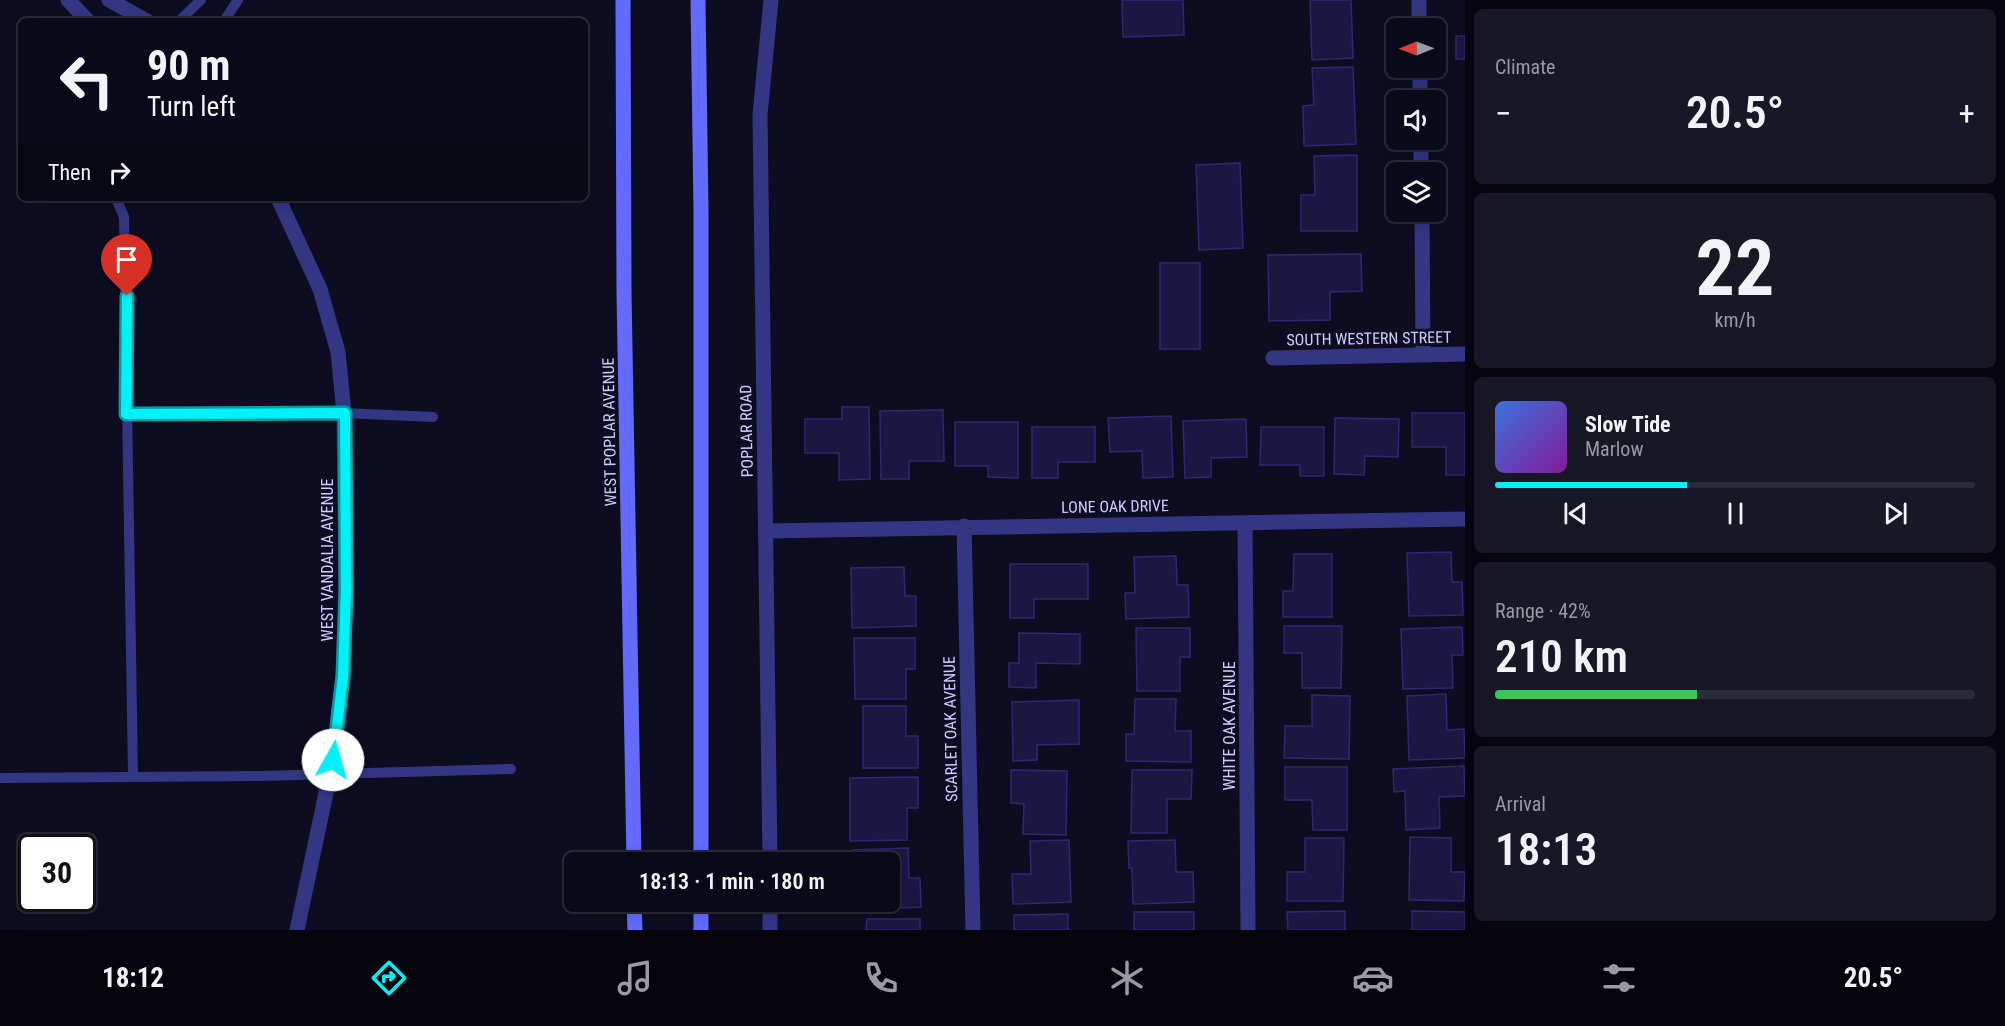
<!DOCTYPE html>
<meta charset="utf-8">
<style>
:root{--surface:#0a0919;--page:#181726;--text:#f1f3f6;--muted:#999aa2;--line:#2a2a38;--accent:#00f1f7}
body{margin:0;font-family:"Roboto Condensed",sans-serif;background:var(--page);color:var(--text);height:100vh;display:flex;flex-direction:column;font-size:22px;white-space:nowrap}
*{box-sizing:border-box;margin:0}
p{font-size:20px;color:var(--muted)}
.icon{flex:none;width:33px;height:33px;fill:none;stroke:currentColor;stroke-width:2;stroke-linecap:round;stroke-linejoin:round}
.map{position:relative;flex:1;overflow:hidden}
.details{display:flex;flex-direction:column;gap:9px;padding:9px;background:#06050e;width:540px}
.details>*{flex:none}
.top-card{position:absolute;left:18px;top:18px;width:570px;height:183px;border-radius:9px;box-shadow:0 3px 15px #0003,0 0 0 2px var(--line);background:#0a0919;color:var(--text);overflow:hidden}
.needle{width:39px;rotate:269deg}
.buttons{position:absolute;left:1386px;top:18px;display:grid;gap:12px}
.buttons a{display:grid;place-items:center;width:60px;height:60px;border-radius:9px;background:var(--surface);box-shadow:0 3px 15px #0003,0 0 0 2px var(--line);font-size:30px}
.speed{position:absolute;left:18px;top:834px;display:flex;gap:12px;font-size:30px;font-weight:700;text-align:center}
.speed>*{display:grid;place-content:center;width:78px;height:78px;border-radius:50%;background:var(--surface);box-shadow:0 3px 15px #0003,0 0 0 2px var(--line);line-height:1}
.speed .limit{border:3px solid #111;border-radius:9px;background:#fff;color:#111}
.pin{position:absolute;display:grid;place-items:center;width:51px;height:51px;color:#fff;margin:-62px -26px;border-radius:50% 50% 50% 0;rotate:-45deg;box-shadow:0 0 6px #0007}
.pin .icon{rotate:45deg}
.me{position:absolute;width:66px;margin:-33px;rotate:7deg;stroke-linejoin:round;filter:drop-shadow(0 0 4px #0008)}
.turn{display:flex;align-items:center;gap:21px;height:126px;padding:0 30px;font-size:27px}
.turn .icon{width:78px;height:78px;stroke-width:2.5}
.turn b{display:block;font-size:42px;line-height:51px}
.then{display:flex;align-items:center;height:57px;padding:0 30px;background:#0003;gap:12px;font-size:22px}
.big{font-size:45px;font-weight:600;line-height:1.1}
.details .tile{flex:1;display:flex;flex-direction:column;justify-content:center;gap:9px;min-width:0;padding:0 21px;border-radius:9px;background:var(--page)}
.details .dial{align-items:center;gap:0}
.dial b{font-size:78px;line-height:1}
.song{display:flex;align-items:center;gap:18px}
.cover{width:72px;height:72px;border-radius:9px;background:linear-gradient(135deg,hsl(220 70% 55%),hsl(290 70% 35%))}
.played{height:6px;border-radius:3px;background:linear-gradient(90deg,var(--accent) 40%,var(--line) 40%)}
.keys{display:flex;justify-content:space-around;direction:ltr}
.heat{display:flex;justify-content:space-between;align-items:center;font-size:33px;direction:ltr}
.charge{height:9px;border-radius:4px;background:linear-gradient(90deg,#34c759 42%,var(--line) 0)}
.trip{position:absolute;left:564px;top:852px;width:336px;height:60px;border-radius:9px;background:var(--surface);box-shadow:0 3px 15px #0003,0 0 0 2px var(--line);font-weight:600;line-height:60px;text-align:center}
.tabs{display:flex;height:96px;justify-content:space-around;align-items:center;background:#04040a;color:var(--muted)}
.tabs .icon{width:42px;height:42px}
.tabs .selected{color:var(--accent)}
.tabs b{font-size:27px;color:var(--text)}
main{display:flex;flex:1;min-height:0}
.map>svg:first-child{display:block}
.building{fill:#1c1643;stroke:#302771;stroke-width:1.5}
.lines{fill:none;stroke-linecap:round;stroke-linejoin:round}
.service{stroke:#333783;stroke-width:10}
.minor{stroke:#333783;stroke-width:15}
.secondary{stroke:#636bff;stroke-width:15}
.route-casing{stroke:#009da1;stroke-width:15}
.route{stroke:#00f1f7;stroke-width:10}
.labels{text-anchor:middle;stroke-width:6;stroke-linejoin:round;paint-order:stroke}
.street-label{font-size:16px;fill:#ceccff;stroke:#0e0c21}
</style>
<main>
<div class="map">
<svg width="1465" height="930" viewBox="0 0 1465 930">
<rect width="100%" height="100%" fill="#0e0c21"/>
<g class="building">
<polygon points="1122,0 1183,0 1184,35 1123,37"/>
<polygon points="1310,0 1351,0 1353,58 1312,60"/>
<rect x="1456" y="36" width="9" height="23"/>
<polygon points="1353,67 1356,144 1304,146 1303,106 1314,105 1312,68"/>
<polygon points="1357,155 1357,231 1301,231 1301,195 1315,195 1314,156"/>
<polygon points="1240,163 1243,248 1199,250 1196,165"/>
<polygon points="1361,254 1362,291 1330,292 1330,320 1269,321 1268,255"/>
<rect x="1160" y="263" width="40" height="86"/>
<polygon points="842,407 869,407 870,479 839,480 839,453 805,453 805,419 842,419"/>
<polygon points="943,410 944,461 909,461 909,479 881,479 880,411"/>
<polygon points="1412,413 1465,413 1465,475 1446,475 1446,447 1412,447"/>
<polygon points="1171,416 1173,477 1143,478 1142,451 1110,452 1108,418"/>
<polygon points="1335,418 1399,419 1398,457 1365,456 1364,475 1334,474"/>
<polygon points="1246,419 1247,457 1211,458 1211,477 1185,478 1183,421"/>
<polygon points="955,422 1018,422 1018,478 988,477 988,466 955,466"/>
<polygon points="1032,427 1095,427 1095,462 1058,462 1058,478 1032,478"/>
<polygon points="1261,427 1324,427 1324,476 1300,476 1300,465 1260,465"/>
<polygon points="1451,552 1452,582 1462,582 1463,615 1409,616 1407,553"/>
<polygon points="1294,554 1332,554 1332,617 1283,617 1283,591 1293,591"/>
<polygon points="1176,556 1177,585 1188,585 1189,617 1126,619 1125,593 1135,593 1134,557"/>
<polygon points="1010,564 1088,564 1088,599 1034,599 1034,618 1010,618"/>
<polygon points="904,567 905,596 916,596 916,626 852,628 851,568"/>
<polygon points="1284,626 1342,626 1341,688 1302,688 1302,653 1284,653"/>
<polygon points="1462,627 1463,655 1452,655 1453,688 1403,689 1401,629"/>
<polygon points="1136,628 1190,628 1190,657 1180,657 1180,691 1137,691"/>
<polygon points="1019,633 1080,634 1080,664 1036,663 1036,688 1009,687 1009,663 1019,663"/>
<polygon points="854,638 915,638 915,669 906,669 906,699 855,699"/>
<polygon points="1446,694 1447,730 1464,729 1465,758 1409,760 1407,696"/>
<polygon points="1312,695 1350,696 1349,759 1284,758 1285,726 1312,726"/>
<polygon points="1135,699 1176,699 1175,731 1191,731 1191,762 1126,761 1126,734 1134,734"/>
<polygon points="1079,700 1079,744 1037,745 1037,760 1013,761 1012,702"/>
<polygon points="863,706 906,706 906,736 918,736 918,768 863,768"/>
<polygon points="1464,766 1465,796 1439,797 1440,828 1406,830 1405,791 1394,792 1393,769"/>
<polygon points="1285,767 1347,767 1347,830 1313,830 1312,800 1285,800"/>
<polygon points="1011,770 1067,771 1066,835 1023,834 1024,804 1011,803"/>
<polygon points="1132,770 1192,770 1191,799 1167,799 1167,833 1131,833"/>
<polygon points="918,777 918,808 907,808 907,840 850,841 850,778"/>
<polygon points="1410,837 1451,838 1451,872 1465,872 1464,901 1409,900"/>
<polygon points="1305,838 1344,838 1343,901 1287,901 1287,872 1305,872"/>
<polygon points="1069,840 1071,902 1013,904 1012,874 1031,874 1030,841"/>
<polygon points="1175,840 1176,872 1193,872 1194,902 1133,904 1132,868 1129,868 1128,841"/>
<polygon points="908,848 909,878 920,878 921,907 856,910 856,902 890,902 890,862 854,862 853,850"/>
<polygon points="1345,911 1345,930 1288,930 1287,912"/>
<polygon points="1412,911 1465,912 1465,930 1412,930"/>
<rect x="1134" y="912" width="60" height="18"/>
<polygon points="1068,914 1068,930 1014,930 1014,915"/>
<polygon points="867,919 920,919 920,930 866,930"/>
</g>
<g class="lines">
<g class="service">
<polyline points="179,21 201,0"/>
<polyline points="224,21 238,0"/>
<polyline points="116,198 124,217 133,777"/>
<polyline points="126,414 344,413 433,417"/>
<polyline points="0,778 261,776 511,769"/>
</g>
<g class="minor">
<polyline points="68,0 88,21"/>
<polyline points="109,0 147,21"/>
<polyline points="1419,0 1419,28"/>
<polyline points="1420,68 1420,100"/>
<polyline points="1421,140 1421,172"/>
<polyline points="278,198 320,289 338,352 344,413 346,591 343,676 333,760 297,930"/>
<polyline points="1422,212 1423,354"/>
<polyline points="1273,358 1465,354"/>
<polyline points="1245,523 1248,930"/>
<polyline points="964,526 973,930"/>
<polyline points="766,531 1465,519"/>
<polyline points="770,862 760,115 771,0"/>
<polyline points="770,902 770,930"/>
</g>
<g class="secondary">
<polyline points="623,0 624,291 634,862"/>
<polyline points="698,0 701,210 701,862"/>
<polyline points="634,902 635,930"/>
<polyline points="701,902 701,930"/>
</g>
</g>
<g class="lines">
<defs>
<polyline id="route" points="127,296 126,414 345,413 346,591 343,676 333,760"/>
</defs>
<use href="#route" class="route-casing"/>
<use href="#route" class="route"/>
</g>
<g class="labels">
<g class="street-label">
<text transform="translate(1369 338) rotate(-1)" y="6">SOUTH WESTERN STREET</text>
<text transform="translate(746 431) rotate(-91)" y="6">POPLAR ROAD</text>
<text transform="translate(609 432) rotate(-91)" y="6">WEST POPLAR AVENUE</text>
<text transform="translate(1115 506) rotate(-1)" y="6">LONE OAK DRIVE</text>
<text transform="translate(327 560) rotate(-90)" y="6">WEST VANDALIA AVENUE</text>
<text transform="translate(1229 726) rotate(-90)" y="6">WHITE OAK AVENUE</text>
<text transform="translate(950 729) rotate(-91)" y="6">SCARLET OAK AVENUE</text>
</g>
</g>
</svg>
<div class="buttons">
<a><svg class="needle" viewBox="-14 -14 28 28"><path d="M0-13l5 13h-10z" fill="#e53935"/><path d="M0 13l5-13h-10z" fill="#999aa2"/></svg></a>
<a><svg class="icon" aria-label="sound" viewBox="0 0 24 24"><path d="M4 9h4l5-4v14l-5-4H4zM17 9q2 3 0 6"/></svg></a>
<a><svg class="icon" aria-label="layers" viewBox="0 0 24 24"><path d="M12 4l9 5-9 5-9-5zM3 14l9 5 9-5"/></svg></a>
</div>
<div class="speed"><div class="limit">30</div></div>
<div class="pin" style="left:127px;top:296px;background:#d93025"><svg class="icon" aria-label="arrive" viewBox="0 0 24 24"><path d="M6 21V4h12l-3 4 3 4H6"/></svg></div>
<svg class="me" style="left:333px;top:760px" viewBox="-20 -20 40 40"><circle r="19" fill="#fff"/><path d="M0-13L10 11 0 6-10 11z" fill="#00f1f7"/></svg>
<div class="trip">18:13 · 1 min · 180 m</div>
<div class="top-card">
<div class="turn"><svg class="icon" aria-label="left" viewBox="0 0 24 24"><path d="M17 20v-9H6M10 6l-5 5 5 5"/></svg><div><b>90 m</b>Turn left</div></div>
<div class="then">Then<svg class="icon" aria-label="right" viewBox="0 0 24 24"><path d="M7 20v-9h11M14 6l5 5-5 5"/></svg></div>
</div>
</div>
<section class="details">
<div class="tile"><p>Climate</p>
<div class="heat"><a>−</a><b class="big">20.5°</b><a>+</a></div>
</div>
<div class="tile dial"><b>22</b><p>km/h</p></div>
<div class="tile">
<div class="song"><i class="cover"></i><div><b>Slow Tide</b><p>Marlow</p></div></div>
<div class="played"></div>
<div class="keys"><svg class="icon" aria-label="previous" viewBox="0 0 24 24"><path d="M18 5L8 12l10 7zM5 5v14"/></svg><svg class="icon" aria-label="pause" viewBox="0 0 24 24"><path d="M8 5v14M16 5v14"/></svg><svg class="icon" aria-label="next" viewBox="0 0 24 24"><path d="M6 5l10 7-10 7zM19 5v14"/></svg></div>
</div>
<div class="tile"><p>Range · 42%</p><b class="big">210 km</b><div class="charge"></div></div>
<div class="tile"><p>Arrival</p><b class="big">18:13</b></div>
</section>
</main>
<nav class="tabs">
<b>18:12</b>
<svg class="icon selected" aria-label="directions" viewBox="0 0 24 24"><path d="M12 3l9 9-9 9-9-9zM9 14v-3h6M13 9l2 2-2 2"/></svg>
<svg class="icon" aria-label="music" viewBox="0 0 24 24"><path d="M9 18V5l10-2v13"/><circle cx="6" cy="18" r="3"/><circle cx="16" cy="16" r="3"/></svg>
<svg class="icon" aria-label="phone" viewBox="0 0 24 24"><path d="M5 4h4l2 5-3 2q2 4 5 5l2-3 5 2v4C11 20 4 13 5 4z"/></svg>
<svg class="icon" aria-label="climate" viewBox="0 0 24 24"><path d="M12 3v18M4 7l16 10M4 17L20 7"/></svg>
<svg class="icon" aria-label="car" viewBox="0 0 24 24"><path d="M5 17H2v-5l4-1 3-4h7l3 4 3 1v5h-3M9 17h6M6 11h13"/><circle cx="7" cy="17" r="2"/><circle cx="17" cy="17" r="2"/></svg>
<svg class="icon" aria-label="filters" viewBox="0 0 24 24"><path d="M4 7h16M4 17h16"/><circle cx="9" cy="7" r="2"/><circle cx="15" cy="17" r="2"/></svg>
<b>20.5°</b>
</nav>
